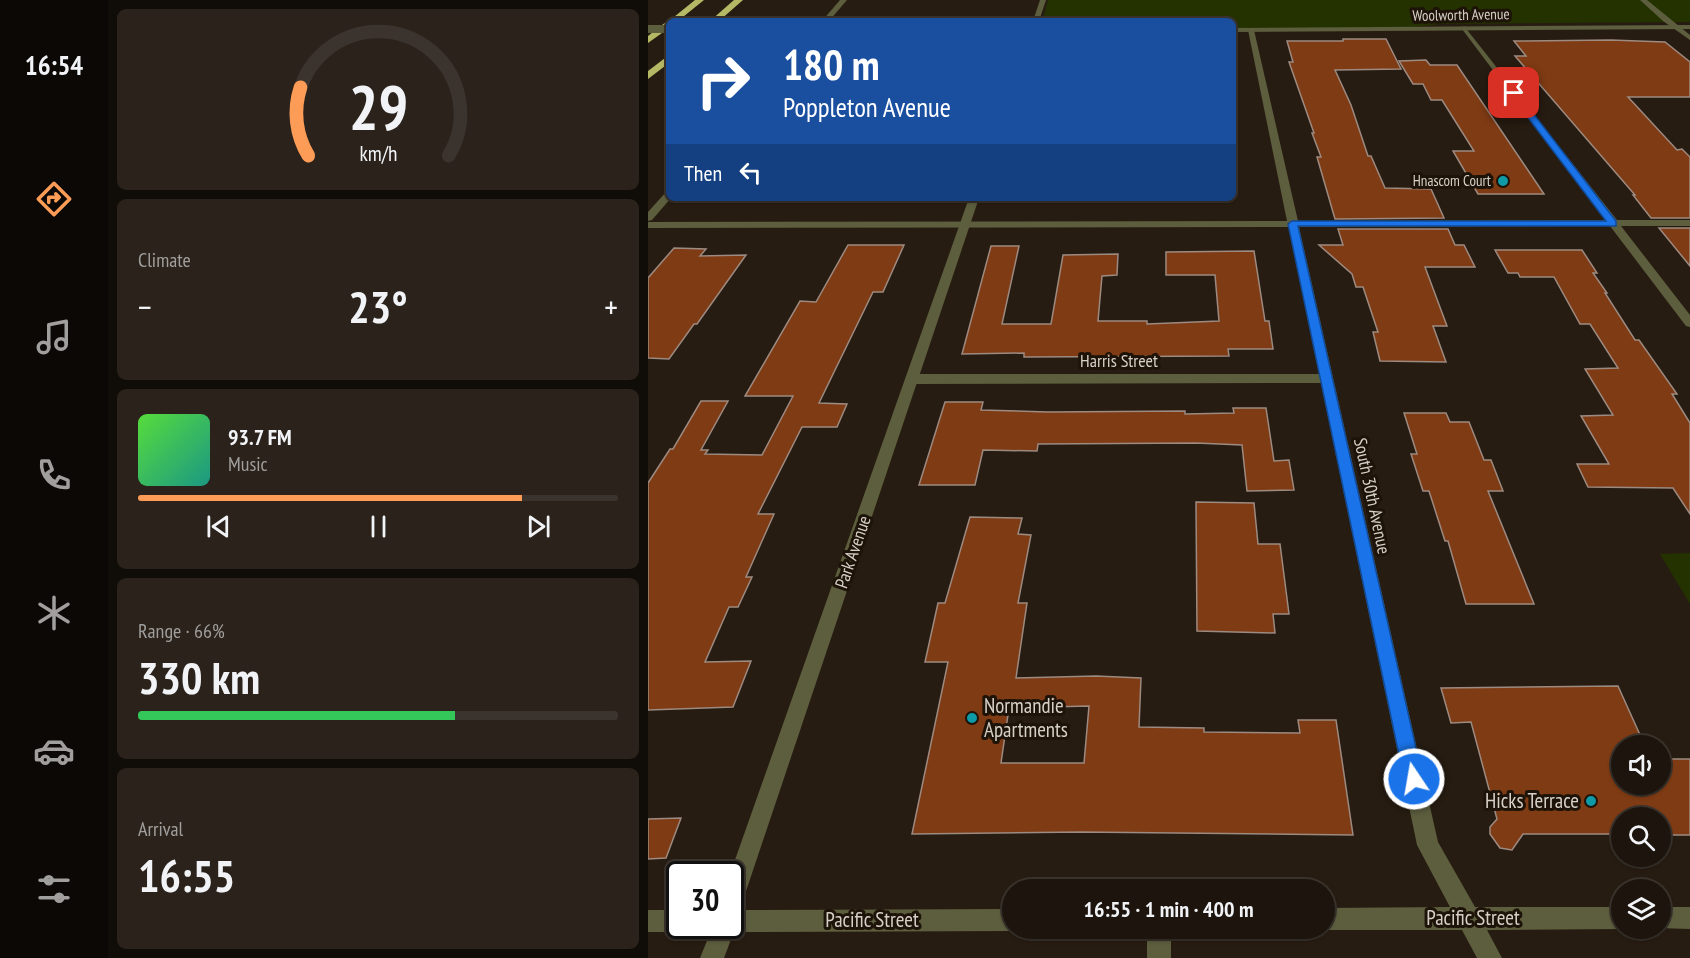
<!DOCTYPE html>
<meta charset="utf-8">
<style>
:root{--surface:#1d150d;--page:#2a221b;--text:#f1f3f6;--muted:#a09f9d;--line:#3b342e;--accent:#fd9c56}
body{margin:0;font-family:"PT Sans Narrow",sans-serif;background:var(--page);color:var(--text);height:100vh;display:flex;flex-direction:column;font-size:22px;white-space:nowrap}
*{box-sizing:border-box;margin:0}
p{font-size:20px;color:var(--muted)}
.icon{flex:none;width:33px;height:33px;fill:none;stroke:currentColor;stroke-width:2;stroke-linecap:round;stroke-linejoin:round}
.map{position:relative;flex:1;overflow:hidden}
.panel{display:flex;flex-direction:column;gap:9px;padding:9px;background:#100c07;width:540px}
.panel>*{flex:none}
.top-card{position:absolute;left:18px;top:18px;width:570px;height:183px;border-radius:9px;box-shadow:0 2px 4px #0004,0 0 0 2px var(--line);background:#1a4fa0;color:#fff;overflow:hidden}
.controls{position:absolute;left:963px;top:735px;display:grid;gap:12px}
.controls a{display:grid;place-items:center;width:60px;height:60px;border-radius:50%;background:var(--surface);box-shadow:0 2px 4px #0004,0 0 0 2px var(--line);font-size:30px}
.speed{position:absolute;left:18px;top:861px;display:flex;gap:12px;font-size:30px;font-weight:700;text-align:center}
.speed>*{display:grid;place-content:center;width:78px;height:78px;border-radius:50%;background:var(--surface);box-shadow:0 2px 4px #0004,0 0 0 2px var(--line);line-height:1}
.speed .limit{border:3px solid #111;border-radius:9px;background:#fff;color:#111}
.pin{position:absolute;display:grid;place-items:center;width:51px;height:51px;color:#fff;margin:-26px;border-radius:12px;box-shadow:0 3px 9px #0006}
.me{position:absolute;width:66px;margin:-33px;rotate:348deg;stroke-linejoin:round;filter:drop-shadow(0 0 4px #0008)}
.turn{display:flex;align-items:center;gap:21px;height:126px;padding:0 18px;font-size:27px}
.turn .icon{width:78px;height:78px;stroke-width:2.5}
.turn b{display:block;font-size:42px;line-height:51px}
.then{display:flex;align-items:center;height:57px;padding:0 18px;background:#0003;gap:12px;font-size:22px}
.big{font-size:45px;font-weight:800;line-height:1.1}
.panel .tile{flex:1;display:flex;flex-direction:column;justify-content:center;gap:9px;min-width:0;padding:0 21px;border-radius:9px;background:var(--page)}
.panel .dial{align-items:center;gap:0}
.dial svg{height:156px;overflow:visible;fill:none;stroke:var(--line);stroke-width:7;stroke-linecap:round;text-anchor:middle}
.dial text{fill:var(--text);stroke:none}
.song{display:flex;align-items:center;gap:18px}
.cover{width:72px;height:72px;border-radius:9px;background:linear-gradient(135deg,hsl(110 70% 55%),hsl(170 70% 35%))}
.played{height:6px;border-radius:3px;background:linear-gradient(90deg,var(--accent) 80%,var(--line) 80%)}
.keys{display:flex;justify-content:space-around;direction:ltr}
.heat{display:flex;justify-content:space-between;align-items:center;font-size:33px;direction:ltr}
.charge{height:9px;border-radius:4px;background:linear-gradient(90deg,#34c759 66%,var(--line) 0)}
.trip{position:absolute;left:354px;top:879px;width:333px;height:60px;border-radius:30px;background:var(--surface);box-shadow:0 2px 4px #0004,0 0 0 2px var(--line);font-weight:800;line-height:60px;text-align:center}
main{display:flex;flex:1;min-height:0}
.dock{display:flex;flex-direction:column;width:108px;justify-content:space-around;align-items:center;background:#0c0805;color:var(--muted)}
.dock .icon{width:42px;height:42px}
.dock .selected{color:var(--accent)}
.dock b{font-size:27px;color:var(--text)}
.map>svg:first-child{display:block}
.green{fill:#243200}
.building{fill:#7f3b13;stroke:#9d8a81;stroke-width:1.5;fill-rule:evenodd}
.lines{fill:none;stroke-linecap:round;stroke-linejoin:round}
.minor{fill:#5d5e3e;fill-rule:evenodd}
.tertiary{fill:#5d5e3e;fill-rule:evenodd}
.motorway{fill:#b5b865;fill-rule:evenodd}
.tertiary-bridge{stroke:#5d5e3e;stroke-width:8}
.route{fill:#1a73e8;stroke:#114b97;stroke-width:1.5}
.culture-dot{fill:#0f9aa8;stroke:#1d1308;stroke-width:2}
.labels{text-anchor:middle;stroke-width:6;stroke-linejoin:round;paint-order:stroke}
.far-street-label{font-size:15px;fill:#d7d0c8;stroke:#1d1308}
.far-poi-label{font-size:15px;fill:#d7d0c8;stroke:#1d1308;text-anchor:end}
.street-label{font-size:18px;fill:#d7d0c8;stroke:#1d1308}
.near-poi-label{font-size:21px;fill:#d7d0c8;stroke:#1d1308;text-anchor:start}
.near-street-label{font-size:21px;fill:#d7d0c8;stroke:#1d1308}
</style>
<main>
<nav class="dock">
<b>16:54</b>
<svg class="icon selected" aria-label="directions" viewBox="0 0 24 24"><path d="M12 3l9 9-9 9-9-9zM9 14v-3h6M13 9l2 2-2 2"/></svg>
<svg class="icon" aria-label="music" viewBox="0 0 24 24"><path d="M9 18V5l10-2v13"/><circle cx="6" cy="18" r="3"/><circle cx="16" cy="16" r="3"/></svg>
<svg class="icon" aria-label="phone" viewBox="0 0 24 24"><path d="M5 4h4l2 5-3 2q2 4 5 5l2-3 5 2v4C11 20 4 13 5 4z"/></svg>
<svg class="icon" aria-label="climate" viewBox="0 0 24 24"><path d="M12 3v18M4 7l16 10M4 17L20 7"/></svg>
<svg class="icon" aria-label="car" viewBox="0 0 24 24"><path d="M5 17H2v-5l4-1 3-4h7l3 4 3 1v5h-3M9 17h6M6 11h13"/><circle cx="7" cy="17" r="2"/><circle cx="17" cy="17" r="2"/></svg>
<svg class="icon" aria-label="filters" viewBox="0 0 24 24"><path d="M4 7h16M4 17h16"/><circle cx="9" cy="7" r="2"/><circle cx="15" cy="17" r="2"/></svg>
</nav>
<section class="panel">
<div class="tile dial"><svg viewBox="0 0 100 80">
<path d="M14 69A42 42 0 1 1 86 69"/>
<path d="M14 69A42 42 0 0 1 10 34" stroke="#fd9c56"/>
<text x="50" y="56" font-size="32" font-weight="700">29</text>
<text x="50" y="72" font-size="11">km/h</text>
</svg></div>
<div class="tile"><p>Climate</p>
<div class="heat"><a>−</a><b class="big">23°</b><a>+</a></div>
</div>
<div class="tile">
<div class="song"><i class="cover"></i><div><b>93.7 FM</b><p>Music</p></div></div>
<div class="played"></div>
<div class="keys"><svg class="icon" aria-label="previous" viewBox="0 0 24 24"><path d="M18 5L8 12l10 7zM5 5v14"/></svg><svg class="icon" aria-label="pause" viewBox="0 0 24 24"><path d="M8 5v14M16 5v14"/></svg><svg class="icon" aria-label="next" viewBox="0 0 24 24"><path d="M6 5l10 7-10 7zM19 5v14"/></svg></div>
</div>
<div class="tile"><p>Range · 66%</p><b class="big">330 km</b><div class="charge"></div></div>
<div class="tile"><p>Arrival</p><b class="big">16:55</b></div>
</section>
<div class="map">
<svg width="1042" height="958" viewBox="0 0 1042 958">
<rect width="100%" height="100%" fill="#271c11"/>
<g class="green">
<polygon points="400,0 1042,0 1042,22 792,24 756,28 585,28 585,21 398,21 395,18"/>
<polygon points="1042,553 1042,604 1012,554"/>
</g>
<g class="building">
<polygon points="695,39 738,39 753,69 687,70 703,105 720,156 723,156 737,188 783,189 796,218 687,219 669,157 673,157 664,133 666,133 641,62 645,62 639,41 695,41"/>
<polygon points="963,40 1017,42 1042,62 1042,97 980,97 1029,150 1034,149 1042,157 1042,218 1003,218 985,195 987,195 867,56 878,56 866,41"/>
<polygon points="778,60 782,65 809,65 896,194 830,194 805,151 826,151 794,100 783,100 775,84 765,84 751,61"/>
<polygon points="1011,228 1042,228 1042,266"/>
<polygon points="690,229 800,229 807,245 816,245 827,267 777,267 799,326 785,326 798,362 732,361 725,332 730,332 715,287 708,287 704,274 671,245 695,245"/>
<polygon points="200,245 256,245 235,292 225,292 171,403 199,404 189,427 154,427 110,514 126,514 98,577 104,577 90,607 81,607 57,662 103,661 85,707 0,710 0,483 22,449 25,449 53,401 80,401 53,450 60,450 57,454 114,455 145,396 97,396 152,301 168,302"/>
<polygon points="343,246 371,246 354,324 403,324 415,255 470,254 469,275 454,276 450,321 499,321 499,324 571,321 567,275 518,275 518,252 606,251 617,321 621,321 625,349 580,349 581,356 376,357 376,353 314,354"/>
<polygon points="26,248 58,249 52,256 98,255 49,324 46,324 21,359 0,358 0,278"/>
<polygon points="847,250 934,250 949,273 945,273 959,293 957,293 987,340 991,340 1029,394 1024,394 1042,423 1042,514 1025,488 940,487 929,464 961,464 933,416 965,415 937,369 970,368 942,324 932,324 906,277 872,277 870,273 860,273"/>
<polygon points="297,402 335,402 333,410 400,412 537,411 537,414 586,413 585,408 618,408 626,461 641,460 646,490 599,491 594,445 548,443 390,444 389,451 335,450 327,485 271,485"/>
<polygon points="756,413 798,413 802,422 821,422 836,460 843,460 855,491 840,491 886,604 818,604 800,541 797,541 781,491 775,491 763,454 769,454"/>
<polygon points="548,502 606,503 610,544 632,544 641,614 625,614 627,633 549,631"/>
<path d="M322 517 374 518 370 534 383 535 370 603H379L368 678 448 676 493 678 491 727 556 728V732L652 733 650 720H688L705 835 433 832 264 834 300 662H277L290 603H297ZM441 706 436 763H353L361 708Z"/>
<polygon points="970,686 997,746 974,746 974,784 1012,784 1012,759 1042,759 1042,835 1012,835 1012,818 974,818 974,834 875,834 864,850 852,848 842,834 842,827 849,819 823,722 803,723 793,688"/>
<polygon points="33,818 18,858 0,859 0,819"/>
</g>
<g class="lines">
<g class="minor">
<polygon points="192,0 199,0 181,21 174,21"/>
<polygon points="992,0 999,0 1042,35 1042,40 1015,21"/>
<polygon points="816,26 969,220 1042,220 1042,226 973,226 1042,315 1042,327 1038,326 962,226 651,227 790,842 827,907 974,907 974,928 976,928 974,929 839,930 854,958 829,958 814,930 676,930 671,928 676,928 676,908 802,907 769,845 673,383 264,384 257,379 264,374 671,374 641,227 0,228 0,222 639,221 600,30 603,28 606,30 650,221 958,220 814,29"/>
<polygon points="21,191 23,198 4,220 0,221 0,212 18,192"/>
<polygon points="1012,907 1042,907 1042,929 1010,928 1012,928"/>
<polygon points="364,909 364,928 371,928 364,931 82,932 74,929 72,926 82,926 82,910"/>
<polygon points="0,910 32,910 32,926 42,926 40,929 32,932 0,932"/>
<rect x="499" y="928" width="24" height="30"/>
</g>
<g class="tertiary">
<polygon points="392,0 398,0 391,21 385,21"/>
<polygon points="1042,25 1042,29 585,32 585,28"/>
<polygon points="321,198 331,198 93,906 90,914 82,917 82,874"/>
<polygon points="82,917 88,926 76,958 52,958 65,926 82,926"/>
</g>
<g class="motorway">
<polygon points="47,0 56,0 30,21 21,21"/>
<polygon points="86,0 95,0 71,21 62,21"/>
<polygon points="18,22 21,22 21,28 0,43 0,36"/>
<polygon points="21,55 21,63 0,79 0,71"/>
</g>
<polyline class="tertiary-bridge" points="0,29 21,29"/>
</g>
<polygon class="route" points="863,91 868,91 968,221 968,226 650,226 775,779 772,786 766,789 759,786 756,779 640,224 644,221 958,221 863,95"/>
<g class="culture-dot">
<circle cx="855" cy="181" r="6"/>
<circle cx="324" cy="718" r="6"/>
<circle cx="943" cy="801" r="6"/>
</g>
<g class="labels">
<g class="far-street-label">
<text transform="translate(813 15) rotate(-1)" y="5">Woolworth Avenue</text>
</g>
<g class="far-poi-label">
<text x="843" y="186">Hnascom Court</text>
</g>
<g class="street-label">
<text x="471" y="367">Harris Street</text>
<text transform="translate(724 496) rotate(78)" y="6">South 30th Avenue</text>
<text transform="translate(205 552) rotate(-71)" y="6">Park Avenue</text>
</g>
<g class="near-poi-label">
<text x="336" y="713">Normandie<tspan x="336" dy="24">Apartments</tspan></text>
<text x="931" y="808" text-anchor="end">Hicks Terrace</text>
</g>
<g class="near-street-label">
<text x="825" y="925">Pacific Street</text>
<text x="224" y="927">Pacific Street</text>
</g>
</g>
</svg>
<div class="controls">
<a><svg class="icon" aria-label="sound" viewBox="0 0 24 24"><path d="M4 9h4l5-4v14l-5-4H4zM17 9q2 3 0 6"/></svg></a>
<a><svg class="icon" aria-label="search" viewBox="0 0 24 24"><circle cx="10" cy="10" r="6"/><path d="M15 15l6 6"/></svg></a>
<a><svg class="icon" aria-label="layers" viewBox="0 0 24 24"><path d="M12 4l9 5-9 5-9-5zM3 14l9 5 9-5"/></svg></a>
</div>
<div class="speed"><div class="limit">30</div></div>
<div class="pin" style="left:866px;top:93px;background:#d93025"><svg class="icon" aria-label="arrive" viewBox="0 0 24 24"><path d="M6 21V4h12l-3 4 3 4H6"/></svg></div>
<svg class="me" style="left:766px;top:779px" viewBox="-20 -20 40 40"><circle r="17" fill="#1a73e8" stroke="#fff" stroke-width="3"/><path d="M0-11L8 9 0 5-8 9z" fill="#fff"/></svg>
<div class="trip">16:55 · 1 min · 400 m</div>
<div class="top-card">
<div class="turn"><svg class="icon" aria-label="right" viewBox="0 0 24 24"><path d="M7 20v-9h11M14 6l5 5-5 5"/></svg><div><b>180 m</b>Poppleton Avenue</div></div>
<div class="then">Then<svg class="icon" aria-label="left" viewBox="0 0 24 24"><path d="M17 20v-9H6M10 6l-5 5 5 5"/></svg></div>
</div>
</div>
</main>
